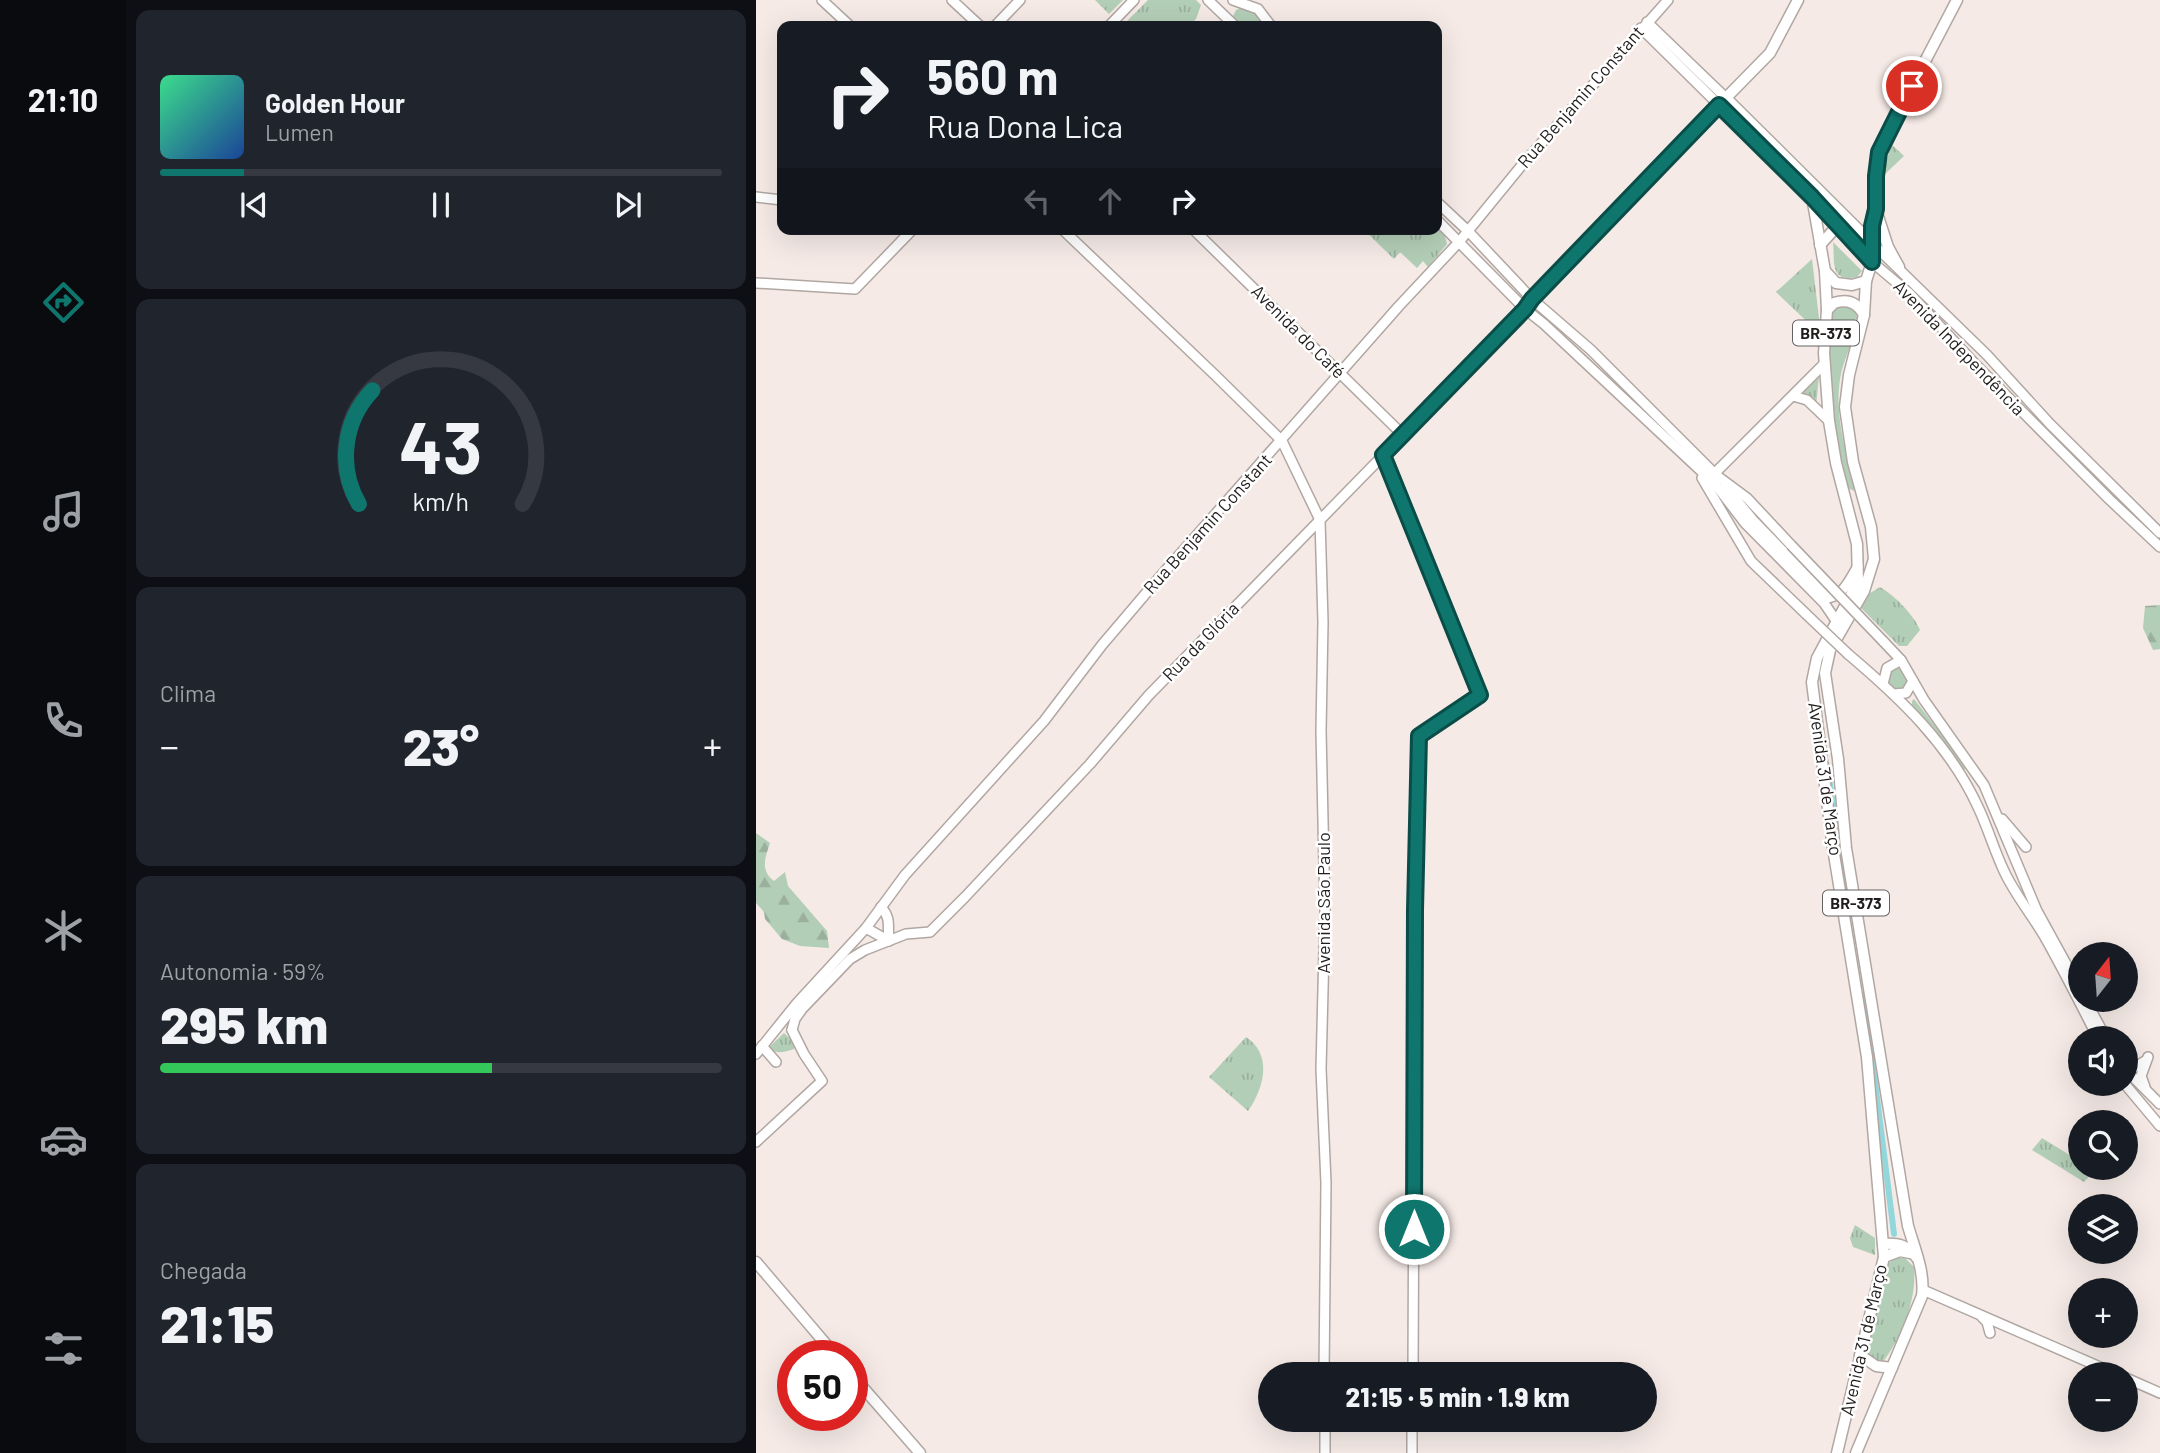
<!DOCTYPE html>
<html lang="pt">
<meta charset="utf-8">
<style>
:root{--surface:#171b24;--page:#20242c;--text:#f1f3f6;--muted:#9ea1a6;--line:#363941;--accent:#0f766e}
body{margin:0;font-family:Barlow,sans-serif;background:var(--page);color:var(--text);height:100vh;display:flex;flex-direction:column;font-size:26px;white-space:nowrap}
*{box-sizing:border-box;margin:0}
p{font-size:23px;color:var(--muted)}
.icon{flex:none;width:38px;height:38px;fill:none;stroke:currentColor;stroke-width:2;stroke-linecap:round;stroke-linejoin:round}
.map{position:relative;flex:1;overflow:hidden}
.sheet{display:flex;flex-direction:column;gap:10px;padding:10px;background:#0d0f14;width:630px}
.sheet>*{flex:none}
.banner{position:absolute;left:21px;top:21px;width:665px;height:214px;border-radius:14px;box-shadow:0 7px 28px #0002;background:#171b24;color:var(--text);overflow:hidden}
.needle{width:46px;rotate:17deg}
.tools{position:absolute;left:1312px;top:942px;display:grid;gap:14px}
.tools a{display:grid;place-items:center;width:70px;height:70px;border-radius:50%;background:var(--surface);box-shadow:0 7px 28px #0002;font-size:35px}
.speed{position:absolute;left:21px;top:1340px;display:flex;gap:14px;font-size:35px;font-weight:700;text-align:center}
.speed>*{display:grid;place-content:center;width:91px;height:91px;border-radius:50%;background:var(--surface);box-shadow:0 7px 28px #0002;line-height:1}
.speed .limit{border:10px solid #d22;background:#fff;color:#111}
.pin{position:absolute;display:grid;place-items:center;width:60px;height:60px;color:#fff;margin:-30px;border:4px solid #fff;border-radius:50%;box-shadow:0 2px 7px #0007}
.me{position:absolute;width:77px;margin:-38px;rotate:0deg;stroke-linejoin:round;filter:drop-shadow(0 0 5px #0008)}
.turn{display:flex;align-items:center;gap:24px;height:147px;padding:0 35px;font-size:32px}
.turn .icon{width:91px;height:91px;stroke-width:2.5}
.turn b{display:block;font-size:49px;line-height:60px}
.lanes{display:flex;align-items:center;height:66px;padding:0 35px;background:#0003;justify-content:center;gap:35px;direction:ltr}
.lanes .off{opacity:.35}
.big{font-size:52px;font-weight:800;line-height:1.1}
.sheet .card{flex:1;display:flex;flex-direction:column;justify-content:center;gap:10px;min-width:0;padding:0 24px;border-radius:14px;background:var(--page)}
.sheet .dial{align-items:center;gap:0}
.dial svg{height:182px;overflow:visible;fill:none;stroke:var(--line);stroke-width:7;stroke-linecap:round;text-anchor:middle}
.dial text{fill:var(--text);stroke:none}
.song{display:flex;align-items:center;gap:21px}
.cover{width:84px;height:84px;border-radius:10px;background:linear-gradient(135deg,hsl(150 70% 55%),hsl(220 70% 35%))}
.played{height:7px;border-radius:4px;background:linear-gradient(90deg,var(--accent) 15%,var(--line) 15%)}
.keys{display:flex;justify-content:space-around;direction:ltr}
.heat{display:flex;justify-content:space-between;align-items:center;font-size:38px;direction:ltr}
.charge{height:10px;border-radius:5px;background:linear-gradient(90deg,#34c759 59%,var(--line) 0)}
.trip{position:absolute;left:502px;top:1362px;width:399px;height:70px;border-radius:35px;background:var(--surface);box-shadow:0 7px 28px #0002;font-weight:800;line-height:70px;text-align:center}
main{display:flex;flex:1;min-height:0}
.tabs{display:flex;flex-direction:column;width:126px;justify-content:space-around;align-items:center;background:#090b0e;color:var(--muted)}
.tabs .icon{width:49px;height:49px}
.tabs .selected{color:var(--accent)}
.tabs b{font-size:32px;color:var(--text)}
.map>svg:first-child{display:block}
.grass{fill:#b3ceb7}
.forest{fill:url(#forest-firs)}
.park{fill:url(#park-tufts)}
.lines{fill:none;stroke-linecap:round;stroke-linejoin:round}
.canal{stroke:#92d7db;stroke-width:6}
.secondary-casing{stroke:#b1a7a2;stroke-width:12}
.primary-casing{stroke:#b1a7a2;stroke-width:13}
.secondary{stroke:#fff;stroke-width:9}
.primary{stroke:#fff;stroke-width:10}
.secondary-bridge-casing{stroke:#b1a7a2;stroke-width:12;stroke-linecap:butt}
.secondary-bridge{stroke:#fff;stroke-width:9}
.route-casing{stroke:#0a4d48;stroke-width:18}
.route{stroke:#0f766e;stroke-width:12}
.labels{text-anchor:middle;stroke-width:5;stroke-linejoin:round;paint-order:stroke}
.shield{fill:#fff;stroke:#646160;stroke-width:2}
.shield-label{font-size:16px;font-weight:bold;fill:#211d1c}
.street-label{font-size:18px;fill:#211d1c;stroke:#fff}
</style>
<main>
<nav class="tabs">
<b>21:10</b>
<svg class="icon selected" aria-label="directions" viewBox="0 0 24 24"><path d="M12 3l9 9-9 9-9-9zM9 14v-3h6M13 9l2 2-2 2"/></svg>
<svg class="icon" aria-label="music" viewBox="0 0 24 24"><path d="M9 18V5l10-2v13"/><circle cx="6" cy="18" r="3"/><circle cx="16" cy="16" r="3"/></svg>
<svg class="icon" aria-label="phone" viewBox="0 0 24 24"><path d="M5 4h4l2 5-3 2q2 4 5 5l2-3 5 2v4C11 20 4 13 5 4z"/></svg>
<svg class="icon" aria-label="climate" viewBox="0 0 24 24"><path d="M12 3v18M4 7l16 10M4 17L20 7"/></svg>
<svg class="icon" aria-label="car" viewBox="0 0 24 24"><path d="M5 17H2v-5l4-1 3-4h7l3 4 3 1v5h-3M9 17h6M6 11h13"/><circle cx="7" cy="17" r="2"/><circle cx="17" cy="17" r="2"/></svg>
<svg class="icon" aria-label="filters" viewBox="0 0 24 24"><path d="M4 7h16M4 17h16"/><circle cx="9" cy="7" r="2"/><circle cx="15" cy="17" r="2"/></svg>
</nav>
<section class="sheet">
<div class="card">
<div class="song"><i class="cover"></i><div><b>Golden Hour</b><p>Lumen</p></div></div>
<div class="played"></div>
<div class="keys"><svg class="icon" aria-label="previous" viewBox="0 0 24 24"><path d="M18 5L8 12l10 7zM5 5v14"/></svg><svg class="icon" aria-label="pause" viewBox="0 0 24 24"><path d="M8 5v14M16 5v14"/></svg><svg class="icon" aria-label="next" viewBox="0 0 24 24"><path d="M6 5l10 7-10 7zM19 5v14"/></svg></div>
</div>
<div class="card dial"><svg viewBox="0 0 100 80">
<path d="M14 69A42 42 0 1 1 86 69"/>
<path d="M14 69A42 42 0 0 1 20 19" stroke="#0f766e"/>
<text x="50" y="56" font-size="32" font-weight="700">43</text>
<text x="50" y="72" font-size="11">km/h</text>
</svg></div>
<div class="card"><p>Clima</p>
<div class="heat"><a>−</a><b class="big">23°</b><a>+</a></div>
</div>
<div class="card"><p>Autonomia · 59%</p><b class="big">295 km</b><div class="charge"></div></div>
<div class="card"><p>Chegada</p><b class="big">21:15</b></div>
</section>
<div class="map">
<svg width="1404" height="1453" viewBox="0 0 1404 1453">
<defs>
<pattern id="forest-firs" width="22" height="20" patternUnits="userSpaceOnUse" patternTransform="scale(1.75)"><rect width="22" height="20" fill="#b3ceb7"/><path d="M5 1l3.5 6h-7zM16 11l3.5 6h-7z" fill="#9ab09d"/></pattern>
<pattern id="park-tufts" width="24" height="20" patternUnits="userSpaceOnUse" patternTransform="scale(1.75)"><rect width="24" height="20" fill="#b3ceb7"/><path d="M3 7l-1-3M5 7V3M7 7l1-3M15 17l-1-3M17 17v-4M19 17l1-3" fill="none" stroke="#9ab09d"/></pattern>
</defs>
<rect width="100%" height="100%" fill="#f5eae6"/>
<g class="grass">
<path d="M1086 305C1093 306 1100 309 1101 317 1102 331 1088 359 1085 374 1077 411 1090 454 1100 490L1098 491 1092 488 1079 429 1073 362 1074 313Z"/>
<circle cx="1141" cy="679" r="11"/>
<polygon points="1158,699 1211,767 1208,770 1190,745 1156,706 1156,701"/>
</g>
<g class="forest">
<polygon points="1404,605 1404,649 1397,650 1387,628 1389,606"/>
<path d="M0 827V833L14 843C9 858 4 870 18 881L29 872 32 886 71 931 73 948 44 946 26 939 9 919 8 912 0 903Z"/>
</g>
<g class="park">
<polygon points="339,0 367,0 353,14"/>
<polygon points="392,0 440,0 445,5 440,19 433,26 366,26"/>
<polygon points="487,7 498,10 513,26 483,26 477,16 480,10"/>
<polygon points="1135,144 1148,156 1127,176"/>
<polygon points="681,223 687,229 691,244 672,267 667,261 661,268 644,252 638,259 607,229 681,229"/>
<path d="M1077 242 1106 271 1101 277C1073 283 1079 261 1077 242Z"/>
<polygon points="1056,259 1065,335 1020,292"/>
<polygon points="1063,377 1060,406 1043,394"/>
<path d="M1124 587C1139 596 1157 614 1164 630L1151 646H1143L1104 607 1111 595Z"/>
<path d="M28 1033 38 1042V1049C28 1052 21 1055 12 1048Z"/>
<path d="M490 1037C517 1055 508 1088 492 1111L453 1077Z"/>
<polygon points="1286,1138 1325,1162 1325,1167 1333,1167 1339,1170 1328,1182 1276,1150"/>
<polygon points="1099,1225 1119,1238 1119,1255 1097,1247 1094,1238"/>
<path d="M1138 1258H1149L1158 1267C1161 1299 1146 1337 1126 1363L1113 1358 1109 1352 1132 1264Z"/>
</g>
<g class="lines">
<g class="canal">
<polyline points="1071,765 1092,907"/>
<polyline points="1108,994 1138,1234"/>
</g>
<defs>
<g id="secondary">
<polyline points="66,0 94,26"/>
<polyline points="196,0 224,26"/>
<polyline points="452,0 479,26"/>
<polyline points="477,0 502,9 515,26"/>
<polyline points="891,22 970,98"/>
<polyline points="239,26 264,0"/>
<polyline points="353,26 378,0"/>
<polyline points="0,197 26,200"/>
<polyline points="681,202 712,231 776,299 835,350 960,475 991,498 1035,545"/>
<polyline points="681,220 769,309 788,324 959,484 989,523 1068,603 1081,622"/>
<polyline points="306,229 460,376 526,441 564,520 567,622 565,731 569,910 565,1069 570,1183 568,1374"/>
<polyline points="437,229 647,435"/>
<polyline points="1117,244 1231,355 1294,424 1404,533"/>
<polyline points="1116,262 1154,294 1220,365 1353,499 1404,547"/>
<polyline points="0,283 99,289 157,229"/>
<polyline points="1037,396 1051,400 1073,421"/>
<polyline points="627,455 724,695 663,736 659,910 657,1374"/>
<polyline points="959,473 1069,363"/>
<polyline points="946,478 995,561 1050,614"/>
<path d="M969 486 997 520 1072 598C1088 595 1094 579 1102 566"/>
<polyline points="1127,641 1145,660 1168,700 1228,785 1281,911 1325,991"/>
<path d="M1092 654C1144 698 1193 744 1222 807 1232 828 1238 850 1248 871 1259 895 1277 916 1290 939 1308 971 1325 1005 1342 1038"/>
<polyline points="1127,684 1131,668 1145,660"/>
<polyline points="1137,694 1150,693 1157,681"/>
<polyline points="1246,819 1270,847"/>
<path d="M110 928 133 941C131 927 136 919 125 907"/>
<polyline points="1329,999 1350,1038"/>
<polyline points="36,1030 39,1019 46,1009 94,959 109,950 150,934 174,932 209,897 334,764 393,695 647,435 898,169 963,105 885,28"/>
<polyline points="6,1046 20,1062"/>
<polyline points="0,1054 41,1003 110,928 149,875 288,721 346,645 403,578 643,306 703,242 766,165 912,0"/>
<polyline points="1370,1059 1378,1068 1389,1061"/>
<polyline points="1370,1070 1404,1104"/>
<polyline points="1368,1083 1404,1126"/>
<polyline points="1389,1087 1385,1076 1392,1057"/>
<polyline points="0,1142 66,1081 48,1054 36,1030"/>
<polyline points="1167,1290 1360,1374"/>
<polyline points="1226,1317 1231,1322 1234,1333"/>
<polyline points="1370,1378 1404,1393"/>
<polyline points="569,1419 569,1453"/>
<polyline points="656,1453 656,1419"/>
</g>
<g id="primary">
<polyline points="1042,0 1014,53 963,105 1056,197 1116,262"/>
<polyline points="970,98 1117,244"/>
<polyline points="1056,197 1069,271 1071,310 1068,353 1073,421 1080,463 1101,544 1102,582 1061,658 1056,682 1077,848 1111,1057 1128,1257 1081,1453"/>
<polyline points="1120,210 1132,247 1143,267"/>
<polyline points="1064,245 1085,222"/>
<polyline points="1069,271 1080,283 1096,285 1110,281"/>
<path d="M1071 310 1078 303C1091 299 1101 302 1108 315"/>
<path d="M1127 1244C1143 1243 1151 1245 1161 1258"/>
<polyline points="1128,1257 1144,1251 1154,1253"/>
<polyline points="0,1262 80,1356"/>
<polyline points="1104,1355 1120,1366 1136,1368"/>
<polyline points="96,1375 164,1453"/>
<path d="M1100 1453 1166 1296C1169 1272 1159 1250 1152 1226L1090 848 1082 759 1069 673 1074 650 1108 591 1118 559 1115 527 1097 462 1089 407 1093 375 1108 315 1110 281 1116 262V226L1120 209 1121 163 1131 134 1201 0"/>
</g>
</defs>
<use href="#secondary" class="secondary-casing"/>
<use href="#primary" class="primary-casing"/>
<use href="#secondary" class="secondary"/>
<use href="#primary" class="primary"/>
<defs>
<g id="secondary-bridge">
<polyline points="1035,545 1127,641"/>
<polyline points="1050,614 1092,654"/>
</g>
</defs>
<use href="#secondary-bridge" class="secondary-bridge-casing"/>
<use href="#secondary-bridge" class="secondary-bridge"/>
</g>
<g class="lines">
<defs>
<polyline id="route" points="658,1229 659,910 663,736 724,695 627,455 769,309 776,299 963,105 1056,197 1116,262 1116,226 1120,209 1120,176 1123,152 1156,86"/>
</defs>
<use href="#route" class="route-casing"/>
<use href="#route" class="route"/>
</g>
<g class="labels">
<g class="shield">
<rect x="1037" y="320.5" width="66" height="25" rx="5"/>
<rect x="1067" y="890.5" width="66" height="25" rx="5"/>
</g>
<g class="shield-label">
<text x="1070" y="339">BR-373</text>
<text x="1100" y="909">BR-373</text>
</g>
<g class="street-label">
<text transform="translate(825 97) rotate(-49)" y="6">Rua Benjamin Constant</text>
<text transform="translate(542 332) rotate(45)" y="6">Avenida do Café</text>
<text transform="translate(1203 348) rotate(46)" y="6">Avenida Independência</text>
<text transform="translate(452 524) rotate(-48)" y="6">Rua Benjamin Constant</text>
<text transform="translate(445 642) rotate(-46)" y="6">Rua da Glória</text>
<text transform="translate(1069 779) rotate(82)" y="6">Avenida 31 de Março</text>
<text transform="translate(568 903) rotate(-90)" y="6">Avenida São Paulo</text>
<text transform="translate(1108 1340) rotate(-77)" y="6">Avenida 31 de Março</text>
</g>
</g>
</svg>
<div class="tools">
<a><svg class="needle" viewBox="-14 -14 28 28"><path d="M0-13l5 13h-10z" fill="#e53935"/><path d="M0 13l5-13h-10z" fill="#9ea1a6"/></svg></a>
<a><svg class="icon" aria-label="sound" viewBox="0 0 24 24"><path d="M4 9h4l5-4v14l-5-4H4zM17 9q2 3 0 6"/></svg></a>
<a><svg class="icon" aria-label="search" viewBox="0 0 24 24"><circle cx="10" cy="10" r="6"/><path d="M15 15l6 6"/></svg></a>
<a><svg class="icon" aria-label="layers" viewBox="0 0 24 24"><path d="M12 4l9 5-9 5-9-5zM3 14l9 5 9-5"/></svg></a>
<a>+</a>
<a>−</a>
</div>
<div class="speed"><div class="limit">50</div></div>
<div class="pin" style="left:1156px;top:86px;background:#d93025"><svg class="icon" aria-label="arrive" viewBox="0 0 24 24"><path d="M6 21V4h12l-3 4 3 4H6"/></svg></div>
<svg class="me" style="left:658px;top:1229px" viewBox="-20 -20 40 40"><circle r="17" fill="#0f766e" stroke="#fff" stroke-width="3"/><path d="M0-11L8 9 0 5-8 9z" fill="#fff"/></svg>
<div class="trip">21:15 · 5 min · 1.9 km</div>
<div class="banner">
<div class="turn"><svg class="icon" aria-label="right" viewBox="0 0 24 24"><path d="M7 20v-9h11M14 6l5 5-5 5"/></svg><div><b>560 m</b>Rua Dona Lica</div></div>
<div class="lanes"><svg class="icon off" aria-label="left" viewBox="0 0 24 24"><path d="M17 20v-9H6M10 6l-5 5 5 5"/></svg><svg class="icon off" aria-label="ahead" viewBox="0 0 24 24"><path d="M12 20V5M6 11l6-6 6 6"/></svg><svg class="icon" aria-label="right" viewBox="0 0 24 24"><path d="M7 20v-9h11M14 6l5 5-5 5"/></svg></div>
</div>
</div>
</main>
